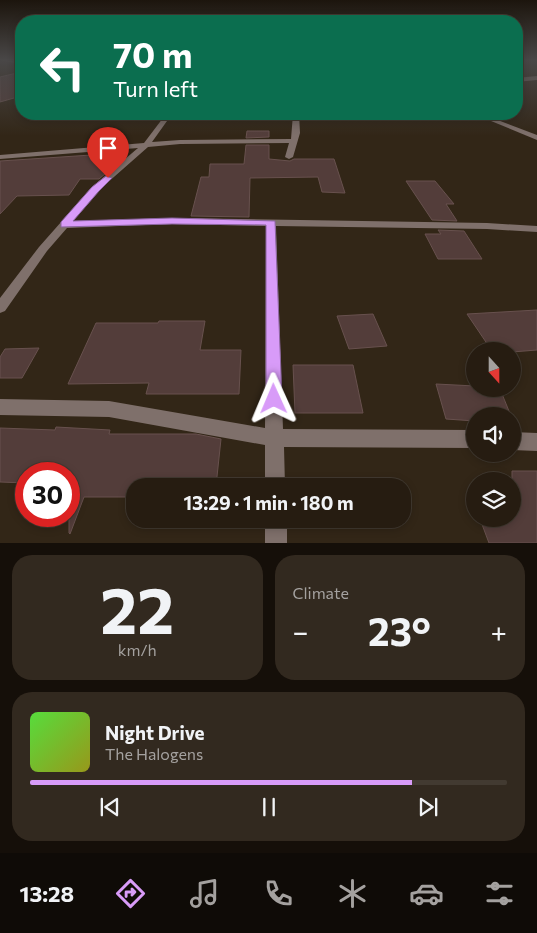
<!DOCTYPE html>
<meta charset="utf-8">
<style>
:root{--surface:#261c11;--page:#32291f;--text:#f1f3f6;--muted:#a4a19f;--line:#423a31;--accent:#d89bf8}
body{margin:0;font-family:Commissioner,sans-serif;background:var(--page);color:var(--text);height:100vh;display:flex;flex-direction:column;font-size:19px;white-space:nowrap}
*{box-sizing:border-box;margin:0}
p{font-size:16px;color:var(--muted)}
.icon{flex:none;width:28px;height:28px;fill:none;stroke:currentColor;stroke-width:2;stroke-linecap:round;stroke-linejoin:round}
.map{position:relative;height:543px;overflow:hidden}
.sheet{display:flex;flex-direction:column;gap:12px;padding:12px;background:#150f09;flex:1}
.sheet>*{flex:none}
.hud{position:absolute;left:15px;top:15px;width:508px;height:105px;border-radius:20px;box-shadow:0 2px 8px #0003,0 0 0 1px var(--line);background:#0b6e4f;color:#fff;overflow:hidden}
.needle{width:32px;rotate:159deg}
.controls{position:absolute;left:466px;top:342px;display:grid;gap:10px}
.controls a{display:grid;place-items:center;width:55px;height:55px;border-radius:50%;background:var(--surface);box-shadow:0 2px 8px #0003,0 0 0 1px var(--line);font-size:25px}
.speed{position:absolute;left:15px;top:462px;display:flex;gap:10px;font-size:25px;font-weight:700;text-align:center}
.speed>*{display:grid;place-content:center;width:65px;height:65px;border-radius:50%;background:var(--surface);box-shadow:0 2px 8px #0003,0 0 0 1px var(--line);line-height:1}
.speed .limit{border:8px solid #d22;background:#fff;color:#111}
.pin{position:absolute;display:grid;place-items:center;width:42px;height:42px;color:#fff;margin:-51px -21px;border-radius:50% 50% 50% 0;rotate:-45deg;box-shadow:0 0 5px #0007}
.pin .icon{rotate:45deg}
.me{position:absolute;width:55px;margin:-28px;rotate:359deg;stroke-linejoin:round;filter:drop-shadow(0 0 4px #0008)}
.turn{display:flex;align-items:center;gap:18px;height:105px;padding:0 15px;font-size:22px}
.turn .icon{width:65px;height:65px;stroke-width:2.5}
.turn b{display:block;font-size:35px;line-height:42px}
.big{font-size:38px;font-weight:700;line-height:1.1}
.sheet .card{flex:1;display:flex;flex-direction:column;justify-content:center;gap:8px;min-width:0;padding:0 18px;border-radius:20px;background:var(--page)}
.sheet .dial{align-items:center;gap:0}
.dial b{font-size:65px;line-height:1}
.song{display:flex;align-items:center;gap:15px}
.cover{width:60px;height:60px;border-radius:8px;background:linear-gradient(135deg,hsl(110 70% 55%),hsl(60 70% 35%))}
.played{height:5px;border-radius:2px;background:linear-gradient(90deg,var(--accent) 80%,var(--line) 80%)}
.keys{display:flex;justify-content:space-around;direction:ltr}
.heat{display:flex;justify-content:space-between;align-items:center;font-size:28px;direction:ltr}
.sheet .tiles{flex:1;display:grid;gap:12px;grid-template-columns:1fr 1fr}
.card:last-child{grid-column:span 2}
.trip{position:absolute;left:126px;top:478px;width:285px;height:50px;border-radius:20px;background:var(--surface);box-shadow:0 2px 8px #0003,0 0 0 1px var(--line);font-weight:700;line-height:50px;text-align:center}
.tab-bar{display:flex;height:80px;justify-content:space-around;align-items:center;background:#0f0b07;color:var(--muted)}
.tab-bar .icon{width:35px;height:35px}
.tab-bar .current{color:var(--accent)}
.tab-bar b{font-size:22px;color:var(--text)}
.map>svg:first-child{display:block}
.building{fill:#533d3a;stroke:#68514e}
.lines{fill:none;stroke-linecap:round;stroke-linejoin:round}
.minor{fill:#7f706b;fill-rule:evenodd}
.route{fill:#d89bf8;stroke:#8c65a1}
</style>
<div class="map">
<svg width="537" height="543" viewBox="0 0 537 543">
<rect width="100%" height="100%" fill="#322617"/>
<g class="building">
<polygon points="21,72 21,96 0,102 0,77"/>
<polygon points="247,131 269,131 269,137 246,138"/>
<polygon points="246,145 269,145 269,159 290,161 294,159 334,159 345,193 322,192 318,177 250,178 249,217 191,216 201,177 209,177 210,164 244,164"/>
<polygon points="122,153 113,167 99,179 80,179 69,195 17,196 0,214 0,161"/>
<polygon points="406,181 435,181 454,204 446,204 457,221 432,220"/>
<polygon points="438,230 464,231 482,259 438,259 425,234 441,234"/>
<polygon points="537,310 537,350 512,352 492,351 467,314"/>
<polygon points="373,314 387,346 349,349 337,316"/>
<polygon points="159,321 205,321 200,350 241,350 239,394 146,394 149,383 68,384 96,323 158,323"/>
<polygon points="39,348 22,378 0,378 0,357 5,349"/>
<polygon points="293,365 353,365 363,413 295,413"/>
<polygon points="436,384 475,386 475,389 500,389 511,416 475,416 475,421 446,419"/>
<polygon points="56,427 110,430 109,434 196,434 221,439 216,486 135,486 135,497 84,497 70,534 69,533 69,474 26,474 26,483 0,482 0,428 55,430"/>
<polygon points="512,471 537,471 537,543 489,543 480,519 512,519"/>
</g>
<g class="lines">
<g class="minor">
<polygon points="2,60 21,62 21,64 4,61"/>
<polygon points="537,76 537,80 516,82 516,78"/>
<polygon points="166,114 172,114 152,142 180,140 291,139 293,114 299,114 300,133 293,157 289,159 285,157 289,143 180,144 148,147 98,191 72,222 172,218 487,223 537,226 537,232 487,229 276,226 283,429 475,430 475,448 284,447 285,486 265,486 265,445 109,417 0,415 0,399 109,401 265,428 266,226 172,224 67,228 47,251 5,311 0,313 0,298 39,247 92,187 138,148 0,159 0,155 144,143"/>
<polygon points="474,114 482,114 537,135 537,140"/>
<polygon points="512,432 537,433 537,451 512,450"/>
<rect x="265" y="519" width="22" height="24"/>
</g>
</g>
<linearGradient id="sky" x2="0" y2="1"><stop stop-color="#1c150d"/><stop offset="0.44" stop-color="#494747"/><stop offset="1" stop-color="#494747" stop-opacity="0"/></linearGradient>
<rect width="537" height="136" fill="url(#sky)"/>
<polygon class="route" points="106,176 112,178 99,191 73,221 172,218 275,221 282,399 280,404 274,405 269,404 266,399 266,225 172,224 61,227 61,222 92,187"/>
</svg>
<div class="controls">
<a><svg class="needle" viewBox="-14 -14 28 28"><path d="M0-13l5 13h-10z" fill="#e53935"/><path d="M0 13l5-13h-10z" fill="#a4a19f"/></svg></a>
<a><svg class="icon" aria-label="sound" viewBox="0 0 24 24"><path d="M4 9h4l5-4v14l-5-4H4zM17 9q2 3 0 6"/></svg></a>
<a><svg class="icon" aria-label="layers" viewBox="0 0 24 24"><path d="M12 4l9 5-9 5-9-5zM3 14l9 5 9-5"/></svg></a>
</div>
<div class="speed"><div class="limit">30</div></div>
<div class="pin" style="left:108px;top:178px;background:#d93025"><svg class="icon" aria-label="arrive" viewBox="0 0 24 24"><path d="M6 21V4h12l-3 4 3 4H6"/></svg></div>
<svg class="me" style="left:274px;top:399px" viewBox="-20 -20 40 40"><path d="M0-17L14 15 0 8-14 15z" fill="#d89bf8" stroke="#fff" stroke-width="4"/></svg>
<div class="trip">13:29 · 1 min · 180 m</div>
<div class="hud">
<div class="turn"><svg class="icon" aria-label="left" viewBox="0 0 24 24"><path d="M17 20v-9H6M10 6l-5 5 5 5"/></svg><div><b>70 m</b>Turn left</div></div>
</div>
</div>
<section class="sheet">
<div class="tiles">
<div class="card dial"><b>22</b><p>km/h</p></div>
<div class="card"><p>Climate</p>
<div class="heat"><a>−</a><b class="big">23°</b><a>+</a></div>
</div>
<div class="card">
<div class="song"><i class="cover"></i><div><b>Night Drive</b><p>The Halogens</p></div></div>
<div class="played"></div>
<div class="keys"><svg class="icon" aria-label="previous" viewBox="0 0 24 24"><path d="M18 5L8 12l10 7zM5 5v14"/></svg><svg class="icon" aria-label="pause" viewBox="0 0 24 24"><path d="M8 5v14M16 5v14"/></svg><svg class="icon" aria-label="next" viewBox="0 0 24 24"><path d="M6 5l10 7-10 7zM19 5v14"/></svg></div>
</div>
</div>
</section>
<nav class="tab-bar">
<b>13:28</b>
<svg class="icon current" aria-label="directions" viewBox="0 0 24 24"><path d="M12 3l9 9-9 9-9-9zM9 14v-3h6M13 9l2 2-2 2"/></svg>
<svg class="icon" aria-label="music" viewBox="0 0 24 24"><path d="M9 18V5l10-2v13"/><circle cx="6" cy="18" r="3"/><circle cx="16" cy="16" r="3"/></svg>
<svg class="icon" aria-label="phone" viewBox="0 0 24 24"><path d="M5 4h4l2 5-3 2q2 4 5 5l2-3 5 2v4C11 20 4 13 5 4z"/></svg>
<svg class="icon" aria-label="climate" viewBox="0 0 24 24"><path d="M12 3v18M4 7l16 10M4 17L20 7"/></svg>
<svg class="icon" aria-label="car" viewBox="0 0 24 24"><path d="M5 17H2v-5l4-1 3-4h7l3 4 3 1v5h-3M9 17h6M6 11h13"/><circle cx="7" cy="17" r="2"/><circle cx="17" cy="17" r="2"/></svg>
<svg class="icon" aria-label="filters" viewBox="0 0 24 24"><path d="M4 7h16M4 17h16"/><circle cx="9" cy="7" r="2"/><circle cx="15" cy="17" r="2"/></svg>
</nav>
